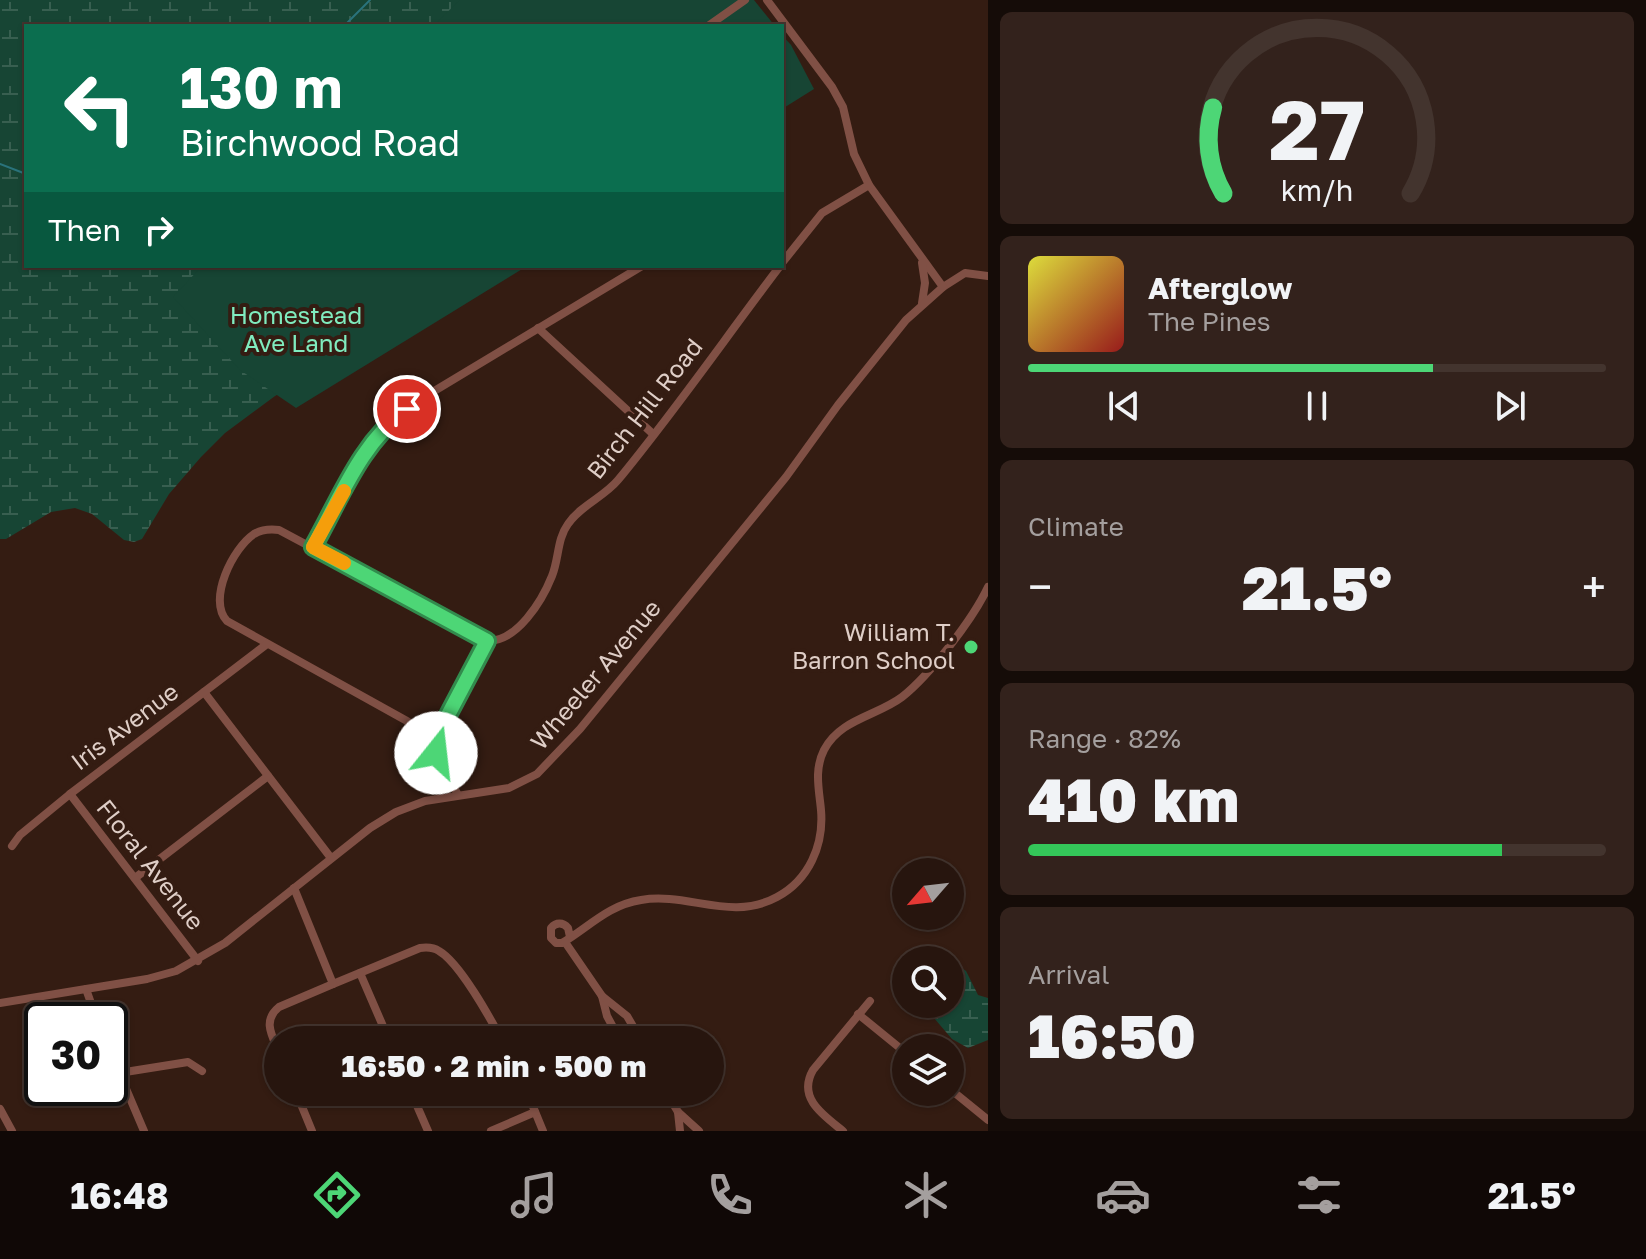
<!DOCTYPE html>
<meta charset="utf-8">
<style>
:root{--surface:#27150e;--page:#33221c;--text:#f1f3f6;--muted:#a49f9e;--line:#43342e;--accent:#4dd676}
body{margin:0;font-family:"Golos Text",sans-serif;background:var(--page);color:var(--text);height:100vh;display:flex;flex-direction:column;font-size:30px;white-space:nowrap}
*{box-sizing:border-box;margin:0}
p{font-size:26px;color:var(--muted)}
.icon{flex:none;width:44px;height:44px;fill:none;stroke:currentColor;stroke-width:2;stroke-linecap:round;stroke-linejoin:round}
.map{position:relative;flex:1;overflow:hidden}
.sheet{display:flex;flex-direction:column;gap:12px;padding:12px;background:#150c08;width:658px}
.sheet>*{flex:none}
.guide{position:absolute;left:24px;top:24px;width:760px;height:244px;border-radius:0px;box-shadow:0 2px 6px #0004,0 0 0 2px var(--line);background:#0b6e4f;color:#fff;overflow:hidden}
.needle{width:52px;rotate:242deg}
.controls{position:absolute;left:892px;top:858px;display:grid;gap:16px}
.controls a{display:grid;place-items:center;width:72px;height:72px;border-radius:50%;background:var(--surface);box-shadow:0 2px 6px #0004,0 0 0 2px var(--line);font-size:40px}
.speed{position:absolute;left:24px;top:1002px;display:flex;gap:16px;font-size:40px;font-weight:700;text-align:center}
.speed>*{display:grid;place-content:center;width:104px;height:104px;border-radius:50%;background:var(--surface);box-shadow:0 2px 6px #0004,0 0 0 2px var(--line);line-height:1}
.speed .limit{border:4px solid #111;border-radius:12px;background:#fff;color:#111}
.pin{position:absolute;display:grid;place-items:center;width:68px;height:68px;color:#fff;margin:-34px;border:4px solid #fff;border-radius:50%;box-shadow:0 2px 8px #0007}
.me{position:absolute;width:88px;margin:-44px;rotate:16deg;stroke-linejoin:round;filter:drop-shadow(0 0 6px #0008)}
.turn{display:flex;align-items:center;gap:28px;height:168px;padding:0 24px;font-size:36px}
.turn .icon{width:104px;height:104px;stroke-width:2.5}
.turn b{display:block;font-size:56px;line-height:68px}
.then{display:flex;align-items:center;height:76px;padding:0 24px;background:#0003;gap:16px;font-size:30px}
.big{font-size:60px;font-weight:800;line-height:1.1}
.sheet .card{flex:1;display:flex;flex-direction:column;justify-content:center;gap:12px;min-width:0;padding:0 28px;border-radius:12px;background:var(--page)}
.sheet .dial{align-items:center;gap:0}
.dial svg{height:208px;overflow:visible;fill:none;stroke:var(--line);stroke-width:7;stroke-linecap:round;text-anchor:middle}
.dial text{fill:var(--text);stroke:none}
.song{display:flex;align-items:center;gap:24px}
.cover{width:96px;height:96px;border-radius:12px;background:linear-gradient(135deg,hsl(60 70% 55%),hsl(0 70% 35%))}
.played{height:8px;border-radius:4px;background:linear-gradient(90deg,var(--accent) 70%,var(--line) 70%)}
.keys{display:flex;justify-content:space-around;direction:ltr}
.heat{display:flex;justify-content:space-between;align-items:center;font-size:44px;direction:ltr}
.charge{height:12px;border-radius:6px;background:linear-gradient(90deg,#34c759 82%,var(--line) 0)}
.trip{position:absolute;left:264px;top:1026px;width:460px;height:80px;border-radius:40px;background:var(--surface);box-shadow:0 2px 6px #0004,0 0 0 2px var(--line);font-weight:800;line-height:80px;text-align:center}
.tabs{display:flex;height:128px;justify-content:space-around;align-items:center;background:#100806;color:var(--muted)}
.tabs .icon{width:56px;height:56px}
.tabs .selected{color:var(--accent)}
.tabs b{font-size:36px;color:var(--text)}
main{display:flex;flex:1;min-height:0}
.map>svg:first-child{display:block}
.wetland{fill:url(#wetland-marsh)}
.park{fill:#174534}
.lines{fill:none;stroke-linecap:round;stroke-linejoin:round}
.stream{stroke:#2a737b;stroke-width:2}
.minor{stroke:#805045;stroke-width:8}
.route-casing{stroke:#328b4d;stroke-width:20}
.route{stroke:#4dd676;stroke-width:14}
.slow{stroke:#f59e0b;stroke-width:14}
.poi-dot{fill:#4dd676;stroke:#341c12;stroke-width:3}
.labels{text-anchor:middle;stroke-width:8;stroke-linejoin:round;paint-order:stroke}
.park-label{font-size:24px;fill:#80ecbf;stroke:#341c12}
.street-label{font-size:24px;fill:#dfcec7;stroke:#341c12}
.poi-label{font-size:24px;fill:#dfcec7;stroke:#341c12;text-anchor:end}
</style>
<main>
<div class="map">
<svg width="988" height="1131" viewBox="0 0 988 1131">
<defs>
<pattern id="wetland-marsh" width="20" height="14" patternUnits="userSpaceOnUse" patternTransform="scale(2)"><rect width="20" height="14" fill="#174534"/><path d="M1 5h8M5 5V1M11 12h8M15 12V8" fill="none" stroke="#385f50"/></pattern>
</defs>
<rect width="100%" height="100%" fill="#341c12"/>
<g class="wetland">
<polygon points="0,0 513,0 481,26 26,26 26,266 414,266 324,369 275,396 225,433 201,457 169,494 142,539 134,542 124,540 92,514 75,508 51,512 6,539 0,539"/>
<polygon points="956,964 966,971 978,995 988,998 988,1040 968,1048 952,1039 922,1004 950,1004 950,967"/>
</g>
<g class="park">
<polygon points="460,0 754,0 775,26 433,26"/>
<polygon points="782,35 791,45 814,89 782,109"/>
<polygon points="202,266 527,266 296,408 240,370 173,297"/>
</g>
<g class="lines">
<g class="stream">
<polyline points="344,26 370,0"/>
<polyline points="0,164 26,174"/>
</g>
<g class="minor">
<polyline points="767,0 832,87 843,107 854,154 869,185 943,287 965,273 988,276"/>
<polyline points="708,26 745,0"/>
<polyline points="782,263 822,213 869,185"/>
<polyline points="922,263 925,283 922,303"/>
<polyline points="538,328 653,434"/>
<path d="M313 547C342 495 365 435 416 402L642 266"/>
<path d="M487 641C517 642 542 601 552 576 559 559 557 539 568 524 581 505 604 497 618 480 675 411 726 337 780 266"/>
<polyline points="204,692 331,858"/>
<path d="M434 741 407 721 227 621C207 600 233 548 254 534 262 529 270 529 279 530L487 641"/>
<polyline points="70,794 198,961"/>
<polyline points="458,795 436,753 434,741 487,641"/>
<polyline points="12,846 20,835 70,794 267,644"/>
<polyline points="135,878 268,776"/>
<path d="M570 937 568 928C563 922 556 922 551 928V938L556 943H562C589 927 608 905 641 900 688 892 731 922 777 897 809 880 824 845 821 810 819 789 814 770 824 750 840 719 877 716 902 697 930 675 973 619 988 587"/>
<polyline points="565,942 602,996 607,1016 620,1040"/>
<polyline points="360,973 389,1040"/>
<path d="M333 984 420 948C427 947 433 947 439 951 460 963 490 1018 502 1040"/>
<polyline points="86,989 97,1020"/>
<polyline points="602,996 627,1016 641,1040"/>
<polyline points="0,1003 147,979 176,971 225,943 370,828 396,812 425,801 509,788 537,774 580,729 786,477 838,405 906,320 943,287"/>
<polyline points="858,1014 906,1053"/>
<path d="M278 1050C271 1034 263 1020 279 1007L333 984 294 888"/>
<polyline points="110,1051 144,1131"/>
<polyline points="119,1073 188,1062 202,1071"/>
<polyline points="950,1089 988,1120"/>
<polyline points="296,1092 312,1131"/>
<polyline points="411,1092 428,1131"/>
<polyline points="527,1092 543,1131"/>
<polyline points="666,1092 678,1112 699,1131"/>
<polyline points="0,1109 12,1131"/>
<polyline points="678,1112 680,1131"/>
<polyline points="491,1131 535,1112"/>
<path d="M843 1131C823 1115 797 1098 813 1070L870 1001"/>
</g>
</g>
<g class="lines">
<defs>
<path id="route" d="M407 409C361 442 340 499 313 547L487 641 437 736 434 741 436 753"/>
</defs>
<use href="#route" class="route-casing"/>
<use href="#route" class="route"/>
<polyline class="slow" points="344,491 313,547 344,563"/>
</g>
<circle class="poi-dot" cx="971" cy="647" r="8"/>
<g class="labels">
<g class="park-label">
<text x="296" y="324">Homestead<tspan x="296" dy="28">Ave Land</tspan></text>
</g>
<g class="street-label">
<text transform="translate(645 409) rotate(-52)" y="8">Birch Hill Road</text>
<text transform="translate(596 675) rotate(-50)" y="8">Wheeler Avenue</text>
<text transform="translate(125 727) rotate(-37)" y="8">Iris Avenue</text>
<text transform="translate(150 865) rotate(52)" y="8">Floral Avenue</text>
</g>
<g class="poi-label">
<text x="955" y="641">William T.<tspan x="955" dy="28">Barron School</tspan></text>
</g>
</g>
</svg>
<div class="controls">
<a><svg class="needle" viewBox="-14 -14 28 28"><path d="M0-13l5 13h-10z" fill="#e53935"/><path d="M0 13l5-13h-10z" fill="#a49f9e"/></svg></a>
<a><svg class="icon" aria-label="search" viewBox="0 0 24 24"><circle cx="10" cy="10" r="6"/><path d="M15 15l6 6"/></svg></a>
<a><svg class="icon" aria-label="layers" viewBox="0 0 24 24"><path d="M12 4l9 5-9 5-9-5zM3 14l9 5 9-5"/></svg></a>
</div>
<div class="speed"><div class="limit">30</div></div>
<div class="pin" style="left:407px;top:409px;background:#d93025"><svg class="icon" aria-label="arrive" viewBox="0 0 24 24"><path d="M6 21V4h12l-3 4 3 4H6"/></svg></div>
<svg class="me" style="left:436px;top:753px" viewBox="-20 -20 40 40"><circle r="19" fill="#fff"/><path d="M0-13L10 11 0 6-10 11z" fill="#4dd676"/></svg>
<div class="trip">16:50 · 2 min · 500 m</div>
<div class="guide">
<div class="turn"><svg class="icon" aria-label="left" viewBox="0 0 24 24"><path d="M17 20v-9H6M10 6l-5 5 5 5"/></svg><div><b>130 m</b>Birchwood Road</div></div>
<div class="then">Then<svg class="icon" aria-label="right" viewBox="0 0 24 24"><path d="M7 20v-9h11M14 6l5 5-5 5"/></svg></div>
</div>
</div>
<section class="sheet">
<div class="card dial"><svg viewBox="0 0 100 80">
<path d="M14 69A42 42 0 1 1 86 69"/>
<path d="M14 69A42 42 0 0 1 10 36" stroke="#4dd676"/>
<text x="50" y="56" font-size="32" font-weight="700">27</text>
<text x="50" y="72" font-size="11">km/h</text>
</svg></div>
<div class="card">
<div class="song"><i class="cover"></i><div><b>Afterglow</b><p>The Pines</p></div></div>
<div class="played"></div>
<div class="keys"><svg class="icon" aria-label="previous" viewBox="0 0 24 24"><path d="M18 5L8 12l10 7zM5 5v14"/></svg><svg class="icon" aria-label="pause" viewBox="0 0 24 24"><path d="M8 5v14M16 5v14"/></svg><svg class="icon" aria-label="next" viewBox="0 0 24 24"><path d="M6 5l10 7-10 7zM19 5v14"/></svg></div>
</div>
<div class="card"><p>Climate</p>
<div class="heat"><a>−</a><b class="big">21.5°</b><a>+</a></div>
</div>
<div class="card"><p>Range · 82%</p><b class="big">410 km</b><div class="charge"></div></div>
<div class="card"><p>Arrival</p><b class="big">16:50</b></div>
</section>
</main>
<nav class="tabs">
<b>16:48</b>
<svg class="icon selected" aria-label="directions" viewBox="0 0 24 24"><path d="M12 3l9 9-9 9-9-9zM9 14v-3h6M13 9l2 2-2 2"/></svg>
<svg class="icon" aria-label="music" viewBox="0 0 24 24"><path d="M9 18V5l10-2v13"/><circle cx="6" cy="18" r="3"/><circle cx="16" cy="16" r="3"/></svg>
<svg class="icon" aria-label="phone" viewBox="0 0 24 24"><path d="M5 4h4l2 5-3 2q2 4 5 5l2-3 5 2v4C11 20 4 13 5 4z"/></svg>
<svg class="icon" aria-label="climate" viewBox="0 0 24 24"><path d="M12 3v18M4 7l16 10M4 17L20 7"/></svg>
<svg class="icon" aria-label="car" viewBox="0 0 24 24"><path d="M5 17H2v-5l4-1 3-4h7l3 4 3 1v5h-3M9 17h6M6 11h13"/><circle cx="7" cy="17" r="2"/><circle cx="17" cy="17" r="2"/></svg>
<svg class="icon" aria-label="filters" viewBox="0 0 24 24"><path d="M4 7h16M4 17h16"/><circle cx="9" cy="7" r="2"/><circle cx="15" cy="17" r="2"/></svg>
<b>21.5°</b>
</nav>
